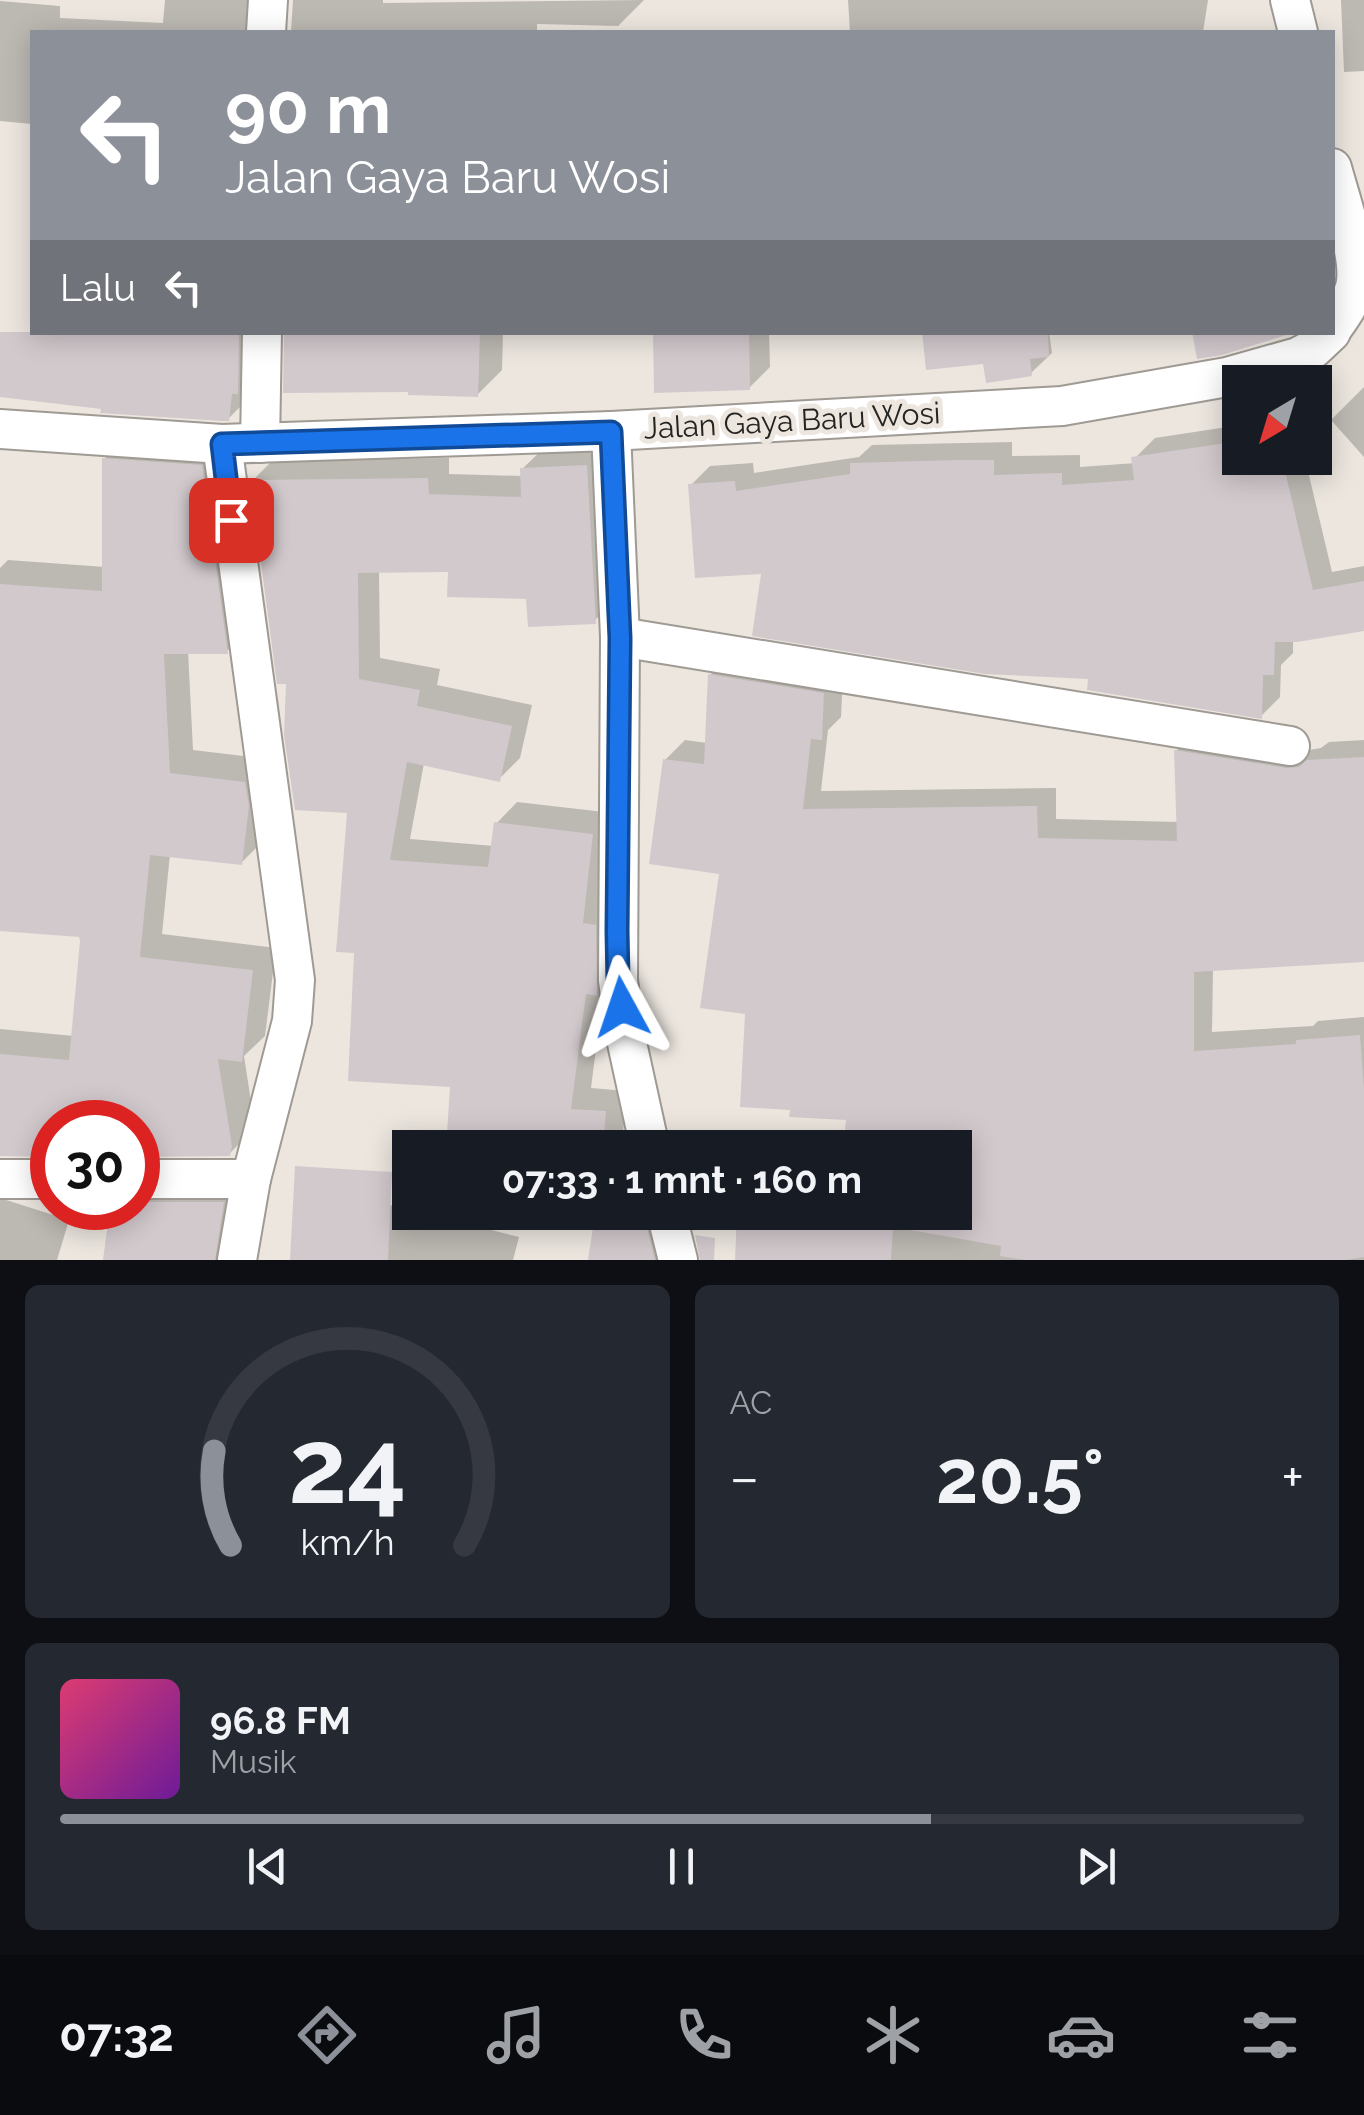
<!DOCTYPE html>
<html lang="id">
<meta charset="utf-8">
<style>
:root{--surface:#171b24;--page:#242831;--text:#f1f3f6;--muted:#9ea1a6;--line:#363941;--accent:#8c9099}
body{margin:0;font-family:Raleway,sans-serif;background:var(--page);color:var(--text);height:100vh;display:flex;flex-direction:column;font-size:38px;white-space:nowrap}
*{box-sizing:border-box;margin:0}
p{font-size:32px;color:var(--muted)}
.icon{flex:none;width:55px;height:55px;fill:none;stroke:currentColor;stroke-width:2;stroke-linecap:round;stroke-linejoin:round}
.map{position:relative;height:1260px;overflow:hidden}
.details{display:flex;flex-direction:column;gap:25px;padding:25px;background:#0d0f14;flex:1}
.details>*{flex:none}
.guide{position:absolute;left:30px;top:30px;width:1305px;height:305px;border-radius:0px;box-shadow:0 5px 25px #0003;background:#8c9099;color:#fff;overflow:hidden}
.needle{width:65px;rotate:218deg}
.controls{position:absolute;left:1222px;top:365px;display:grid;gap:20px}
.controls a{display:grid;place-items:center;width:110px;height:110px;border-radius:0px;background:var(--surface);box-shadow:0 5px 25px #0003;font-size:50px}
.speed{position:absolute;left:30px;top:1100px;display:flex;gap:20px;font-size:50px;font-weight:700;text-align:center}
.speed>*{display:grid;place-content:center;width:130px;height:130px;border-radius:50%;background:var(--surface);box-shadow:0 5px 25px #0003;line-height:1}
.speed .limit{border:15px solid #d22;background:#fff;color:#111}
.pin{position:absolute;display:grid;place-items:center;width:85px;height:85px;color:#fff;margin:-42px;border-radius:20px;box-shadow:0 5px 15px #0006}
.me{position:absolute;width:110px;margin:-55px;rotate:355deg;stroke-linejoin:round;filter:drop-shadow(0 0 8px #0008)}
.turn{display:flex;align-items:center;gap:35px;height:210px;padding:0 30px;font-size:45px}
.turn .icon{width:130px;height:130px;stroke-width:2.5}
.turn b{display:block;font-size:70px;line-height:85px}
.then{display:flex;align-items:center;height:95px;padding:0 30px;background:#0003;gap:20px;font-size:38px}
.big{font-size:75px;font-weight:700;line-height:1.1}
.details .card{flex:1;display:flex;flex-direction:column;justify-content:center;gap:15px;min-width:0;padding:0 35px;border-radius:15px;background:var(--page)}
.details .dial{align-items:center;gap:0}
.dial svg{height:260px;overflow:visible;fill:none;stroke:var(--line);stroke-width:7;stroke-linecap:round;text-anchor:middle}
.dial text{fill:var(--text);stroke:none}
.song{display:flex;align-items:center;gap:30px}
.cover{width:120px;height:120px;border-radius:15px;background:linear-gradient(135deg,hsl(340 70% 55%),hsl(280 70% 35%))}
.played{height:10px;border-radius:5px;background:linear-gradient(90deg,var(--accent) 70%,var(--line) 70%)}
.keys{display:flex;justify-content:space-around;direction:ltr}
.heat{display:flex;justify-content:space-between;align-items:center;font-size:55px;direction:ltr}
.details .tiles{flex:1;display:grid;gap:25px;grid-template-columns:1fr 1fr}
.card:last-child{grid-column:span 2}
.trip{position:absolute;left:392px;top:1130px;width:580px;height:100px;border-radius:0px;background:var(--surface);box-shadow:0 5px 25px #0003;font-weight:700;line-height:100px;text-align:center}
.menu{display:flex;height:160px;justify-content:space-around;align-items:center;background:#090b0e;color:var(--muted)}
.menu .icon{width:70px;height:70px}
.menu .selected{color:var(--accent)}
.menu b{font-size:45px;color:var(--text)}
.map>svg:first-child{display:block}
.shadow{fill:#0003}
.building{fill:#d2c9cd}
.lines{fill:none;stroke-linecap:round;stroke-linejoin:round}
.street-casing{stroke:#9f9a93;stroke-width:42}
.street{stroke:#fff;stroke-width:38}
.route-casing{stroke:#114b97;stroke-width:25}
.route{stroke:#1a73e8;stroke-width:18}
.labels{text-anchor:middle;stroke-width:10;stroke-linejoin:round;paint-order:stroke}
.street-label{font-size:30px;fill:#262421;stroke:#ece6df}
</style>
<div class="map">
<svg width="1364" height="1260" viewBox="0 0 1364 1260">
<rect width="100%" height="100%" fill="#ece6df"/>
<g class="shadow">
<polygon points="165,0 267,0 277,26 291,31 293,0 383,0 383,3 644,0 618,26 537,24 537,32 32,32 32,124 0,121 0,1 60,6 60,18 163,23"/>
<polygon points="848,0 1208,0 1203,32 850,32"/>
<polygon points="1341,0 1364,0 1364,71 1344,72"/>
<polygon points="33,332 262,332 253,394 228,419"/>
<polygon points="287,332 503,332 502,370 477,395"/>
<polygon points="655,332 769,332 770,367 749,388"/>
<polygon points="924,332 1049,332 1052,353 1031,373 985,362"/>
<polygon points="1364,387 1364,457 1331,420"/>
<polygon points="1240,425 1240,458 1315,457 1307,467 1332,572 1364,566 1364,629 1293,640 1293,653 1281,665 1280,697 1261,716 1091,676 764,571 691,485 710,466 753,463 754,473 859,457 872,445 1012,442 1012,456 1080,455 1080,467 1136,463 1136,457 1155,438"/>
<polygon points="128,436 225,442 250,628 227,651 188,651 193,750 268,759 265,839 241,863 170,854 162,934 276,948 265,1036 244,1056 254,1121 253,1130 229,1154 138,1154 142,1167 246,1179 237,1260 106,1260 112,1208 138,1208 138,1122 123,1122 130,1065 116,1062 97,1122 52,1122 52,1154 0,1154 0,1029 74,1036 82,935 0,929 0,568 8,560 105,567 104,459"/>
<polygon points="608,445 616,600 594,621 450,570 379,570 380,658 440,669 437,685 532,705 520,758 499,779 424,763 410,839 494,846 496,824 517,802 613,813 604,985 591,1088 626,1091 622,1148 448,1148 452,1085 357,951 349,810 289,681 252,481 273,460 449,458 449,474 523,476 522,469 544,448"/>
<polygon points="730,656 843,674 841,717 828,730 821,791 1056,788 1056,819 1179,822 1176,751 1196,731 1309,750 1321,748 1329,742 1364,740 1364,960 1213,969 1212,1032 1313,1026 1318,1021 1364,1017 1364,1260 737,1260 955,1212 955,1148 849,1118 748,1012 722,872 665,760 685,740 707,743 710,675"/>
<polygon points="319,1187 410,1210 410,1212 421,1212 519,1237 513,1260 293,1260"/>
<polygon points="0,1198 69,1220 57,1260 0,1260"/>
<polygon points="606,1212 672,1212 666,1260 590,1260 596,1222"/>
</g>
<g class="building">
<polygon points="0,332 239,332 238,394 232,394 229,421 222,421 100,413 101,409 0,397"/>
<polygon points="284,332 480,332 478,397 408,395 408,392 283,393"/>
<polygon points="653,332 749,332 750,390 654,393"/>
<polygon points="922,332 1048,332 1049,357 1030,359 1032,376 986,383 983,364 926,370"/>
<polygon points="1192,332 1296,332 1222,355 1197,359"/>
<polygon points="1240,441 1240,458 1282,458 1313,590 1364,581 1364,631 1297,642 1275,642 1274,675 1263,675 1262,719 1087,690 1088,679 985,674 752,636 761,574 695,578 688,484 735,481 736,491 850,474 850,463 958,460 994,460 994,475 1062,473 1062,485 1134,480 1131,457"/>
<polygon points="102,458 202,465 228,654 164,654 170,773 245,782 249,806 242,865 150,855 140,957 253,970 242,1062 218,1059 232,1146 230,1156 138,1157 138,1122 52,1122 52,1157 0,1156 0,1054 69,1060 80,941 79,937 0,931 0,584 102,591"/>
<polygon points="587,465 596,624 528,627 526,599 447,597 448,572 358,573 359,679 420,690 417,706 512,726 500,782 407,762 390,860 488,867 494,822 593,834 583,923 596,925 597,996 586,994 571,1109 606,1111 603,1148 446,1148 450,1087 348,1081 354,953 336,952 347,813 295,810 284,735 286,684 277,684 250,480 428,478 429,494 521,497 520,468"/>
<polygon points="708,674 824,693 822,740 811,739 803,809 1037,806 1038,838 1177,841 1174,750 1287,768 1299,767 1307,760 1364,757 1364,962 1194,972 1194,1051 1296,1044 1296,1040 1360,1035 1364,1088 1364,1257 1346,1260 1025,1260 1000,1256 1001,1246 893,1227 891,1260 735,1260 737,1212 955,1212 955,1148 843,1148 846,1120 789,1117 790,1110 740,1107 745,1014 700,1008 719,874 649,864 663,759 704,764"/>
<polygon points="295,1166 392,1172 388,1260 290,1260"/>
<polygon points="138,1202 224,1202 215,1260 103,1260 110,1208 138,1208"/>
<polygon points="594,1221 647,1228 655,1260 588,1260"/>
<polygon points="695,1235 715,1238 714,1260 700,1260"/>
</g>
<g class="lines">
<defs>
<g id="street">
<polyline points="1290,0 1298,32"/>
<polyline points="266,32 268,0"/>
<path d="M1332 168C1340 198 1362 259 1355 287 1351 303 1341 316 1332 329"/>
<polyline points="0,429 222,444 611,431 1062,406 1227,377 1298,357 1313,349 1331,332"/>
<polyline points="611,431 620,637 618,980 625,1034 650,1148"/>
<polyline points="260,443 262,332"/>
<polyline points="222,444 295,980 292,1021 251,1179 237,1260"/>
<polyline points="620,637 1290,746"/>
<polyline points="0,1179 52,1179"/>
<polyline points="138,1179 251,1179"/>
<polyline points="666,1212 678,1260"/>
</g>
</defs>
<use href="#street" class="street-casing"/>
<use href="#street" class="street"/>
</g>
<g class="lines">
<defs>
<polyline id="route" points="231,520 222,444 611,432 620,638 617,931 618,980 622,1007"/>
</defs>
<use href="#route" class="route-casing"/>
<use href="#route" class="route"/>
</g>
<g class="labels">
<g class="street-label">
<text transform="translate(792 421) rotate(-3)" y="10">Jalan Gaya Baru Wosi</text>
</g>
</g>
</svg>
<div class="controls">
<a><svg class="needle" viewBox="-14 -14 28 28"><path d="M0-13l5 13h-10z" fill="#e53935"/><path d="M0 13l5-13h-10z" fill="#9ea1a6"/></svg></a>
</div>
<div class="speed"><div class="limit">30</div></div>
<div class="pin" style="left:231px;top:520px;background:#d93025"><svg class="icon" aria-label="arrive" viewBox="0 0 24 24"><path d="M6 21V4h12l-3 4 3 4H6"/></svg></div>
<svg class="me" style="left:622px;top:1007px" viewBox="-20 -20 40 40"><path d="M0-17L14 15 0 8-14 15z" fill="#1a73e8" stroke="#fff" stroke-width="4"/></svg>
<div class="trip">07:33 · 1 mnt · 160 m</div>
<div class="guide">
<div class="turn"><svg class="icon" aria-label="left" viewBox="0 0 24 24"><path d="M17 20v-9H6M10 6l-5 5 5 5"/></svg><div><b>90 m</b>Jalan Gaya Baru Wosi</div></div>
<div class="then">Lalu<svg class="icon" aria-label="left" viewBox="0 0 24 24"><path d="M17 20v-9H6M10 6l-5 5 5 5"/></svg></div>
</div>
</div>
<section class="details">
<div class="tiles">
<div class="card dial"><svg viewBox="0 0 100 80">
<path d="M14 69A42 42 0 1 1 86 69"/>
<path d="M14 69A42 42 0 0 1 9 40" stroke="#8c9099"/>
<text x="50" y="56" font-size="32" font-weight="700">24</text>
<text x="50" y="72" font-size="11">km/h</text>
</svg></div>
<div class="card"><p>AC</p>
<div class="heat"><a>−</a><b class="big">20.5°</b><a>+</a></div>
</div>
<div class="card">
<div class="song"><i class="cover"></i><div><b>96.8 FM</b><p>Musik</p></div></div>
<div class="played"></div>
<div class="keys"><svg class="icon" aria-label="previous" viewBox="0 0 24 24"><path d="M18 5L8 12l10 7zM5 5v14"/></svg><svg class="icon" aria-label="pause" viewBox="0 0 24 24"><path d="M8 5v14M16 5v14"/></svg><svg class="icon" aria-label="next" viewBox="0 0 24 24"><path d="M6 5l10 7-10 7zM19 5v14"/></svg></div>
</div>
</div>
</section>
<nav class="menu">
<b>07:32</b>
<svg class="icon selected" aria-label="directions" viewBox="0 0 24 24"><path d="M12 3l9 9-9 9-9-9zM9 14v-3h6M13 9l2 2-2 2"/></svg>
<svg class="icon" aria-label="music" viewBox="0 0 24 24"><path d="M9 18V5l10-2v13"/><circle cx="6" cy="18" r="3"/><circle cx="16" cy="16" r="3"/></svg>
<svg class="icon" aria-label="phone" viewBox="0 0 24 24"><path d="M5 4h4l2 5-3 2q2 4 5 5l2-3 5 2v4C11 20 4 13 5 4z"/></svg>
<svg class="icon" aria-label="climate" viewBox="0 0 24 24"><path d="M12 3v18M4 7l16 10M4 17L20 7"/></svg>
<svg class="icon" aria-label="car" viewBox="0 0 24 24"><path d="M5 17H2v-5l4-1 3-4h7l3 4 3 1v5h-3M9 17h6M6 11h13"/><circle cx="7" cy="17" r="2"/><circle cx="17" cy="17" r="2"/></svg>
<svg class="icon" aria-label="filters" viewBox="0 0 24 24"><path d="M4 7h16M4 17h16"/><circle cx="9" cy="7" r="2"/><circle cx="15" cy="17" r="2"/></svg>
</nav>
